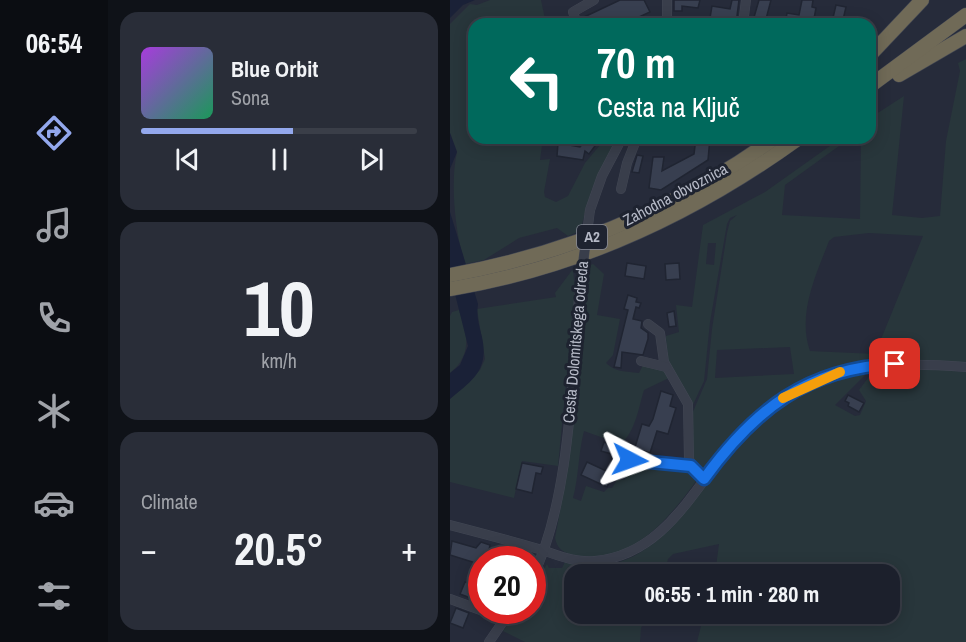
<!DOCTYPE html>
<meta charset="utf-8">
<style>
:root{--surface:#1c202c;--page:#292d38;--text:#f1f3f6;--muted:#a0a3a9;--line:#3a3e48;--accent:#93a8ed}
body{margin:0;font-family:"Archivo Narrow",sans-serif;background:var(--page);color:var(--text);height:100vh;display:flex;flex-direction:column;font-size:22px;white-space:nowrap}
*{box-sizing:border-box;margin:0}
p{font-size:20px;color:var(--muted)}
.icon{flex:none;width:33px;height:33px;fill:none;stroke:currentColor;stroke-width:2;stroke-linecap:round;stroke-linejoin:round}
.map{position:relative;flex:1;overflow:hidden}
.panel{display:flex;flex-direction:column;gap:12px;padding:12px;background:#0f1218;width:342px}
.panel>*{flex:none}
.banner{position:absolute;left:18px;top:18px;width:408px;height:126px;border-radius:18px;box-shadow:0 3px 15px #0003,0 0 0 2px var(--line);background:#00695c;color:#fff;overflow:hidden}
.speed{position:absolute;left:18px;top:546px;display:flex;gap:12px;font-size:30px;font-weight:700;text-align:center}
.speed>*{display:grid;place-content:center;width:78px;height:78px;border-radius:50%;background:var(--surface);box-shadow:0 3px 15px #0003,0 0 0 2px var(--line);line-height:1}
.speed .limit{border:9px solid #d22;background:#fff;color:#111}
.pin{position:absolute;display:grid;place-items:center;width:51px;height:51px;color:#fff;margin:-26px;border-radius:12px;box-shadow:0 3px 9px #0006}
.me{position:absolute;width:66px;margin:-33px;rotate:94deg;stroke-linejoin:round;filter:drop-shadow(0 0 4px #0008)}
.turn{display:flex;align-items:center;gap:21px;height:126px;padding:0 30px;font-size:27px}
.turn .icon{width:78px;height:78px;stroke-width:2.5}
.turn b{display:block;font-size:42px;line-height:51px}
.big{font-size:45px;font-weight:700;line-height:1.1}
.panel .card{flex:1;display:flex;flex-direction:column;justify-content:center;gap:9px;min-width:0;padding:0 21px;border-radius:18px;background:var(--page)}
.panel .dial{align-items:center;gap:0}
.dial b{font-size:78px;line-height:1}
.song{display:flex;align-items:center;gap:18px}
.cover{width:72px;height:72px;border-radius:9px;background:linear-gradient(135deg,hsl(280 70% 55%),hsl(150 70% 35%))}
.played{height:6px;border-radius:3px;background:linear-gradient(90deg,var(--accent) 55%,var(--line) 55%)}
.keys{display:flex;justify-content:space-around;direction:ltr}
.heat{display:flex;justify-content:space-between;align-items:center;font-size:33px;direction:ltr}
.trip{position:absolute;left:114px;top:564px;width:336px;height:60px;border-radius:18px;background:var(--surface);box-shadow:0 3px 15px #0003,0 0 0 2px var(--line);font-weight:700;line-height:60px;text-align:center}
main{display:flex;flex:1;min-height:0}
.menu{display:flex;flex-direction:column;width:108px;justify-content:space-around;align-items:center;background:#0b0d12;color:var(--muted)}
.menu .icon{width:42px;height:42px}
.menu .current{color:var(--accent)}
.menu b{font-size:27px;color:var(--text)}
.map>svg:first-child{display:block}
.green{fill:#28363b;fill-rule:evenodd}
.water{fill:#1a2137}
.building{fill:#383f50;stroke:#202532;stroke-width:1.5}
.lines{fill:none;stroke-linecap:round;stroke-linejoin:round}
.minor-casing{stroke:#424754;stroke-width:10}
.highway-casing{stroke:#414653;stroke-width:15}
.minor{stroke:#393e4b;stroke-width:9}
.highway{stroke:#706a57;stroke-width:14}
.minor-bridge-casing{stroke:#424754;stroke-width:10;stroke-linecap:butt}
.minor-bridge{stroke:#393e4b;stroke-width:9}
.route-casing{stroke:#114b97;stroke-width:15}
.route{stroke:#1a73e8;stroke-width:10}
.slow{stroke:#f59e0b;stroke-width:10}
.labels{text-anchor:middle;stroke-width:6;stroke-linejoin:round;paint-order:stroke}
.shield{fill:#1e2330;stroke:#888c99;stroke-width:1.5}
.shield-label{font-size:15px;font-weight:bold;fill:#b5b9c6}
.street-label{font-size:16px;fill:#b5b9c6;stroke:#1e2330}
</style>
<main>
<nav class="menu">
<b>06:54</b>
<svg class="icon current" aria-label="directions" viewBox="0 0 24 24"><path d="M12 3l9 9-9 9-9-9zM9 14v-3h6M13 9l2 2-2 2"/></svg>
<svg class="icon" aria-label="music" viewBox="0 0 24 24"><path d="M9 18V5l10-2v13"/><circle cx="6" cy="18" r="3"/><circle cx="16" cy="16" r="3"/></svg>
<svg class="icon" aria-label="phone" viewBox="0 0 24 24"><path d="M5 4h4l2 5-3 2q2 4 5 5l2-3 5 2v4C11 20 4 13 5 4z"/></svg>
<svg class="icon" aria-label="climate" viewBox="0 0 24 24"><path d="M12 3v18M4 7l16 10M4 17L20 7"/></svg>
<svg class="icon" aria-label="car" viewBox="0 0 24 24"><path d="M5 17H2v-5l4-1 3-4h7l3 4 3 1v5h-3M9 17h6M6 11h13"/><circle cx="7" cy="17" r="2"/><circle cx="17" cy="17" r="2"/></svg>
<svg class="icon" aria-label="filters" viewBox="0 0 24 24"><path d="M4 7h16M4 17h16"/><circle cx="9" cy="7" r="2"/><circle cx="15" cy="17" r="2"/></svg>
</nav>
<section class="panel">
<div class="card">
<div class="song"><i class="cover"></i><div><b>Blue Orbit</b><p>Sona</p></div></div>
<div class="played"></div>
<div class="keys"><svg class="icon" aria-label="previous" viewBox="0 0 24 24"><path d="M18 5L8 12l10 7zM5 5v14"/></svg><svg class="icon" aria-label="pause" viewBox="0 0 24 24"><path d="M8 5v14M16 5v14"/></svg><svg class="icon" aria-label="next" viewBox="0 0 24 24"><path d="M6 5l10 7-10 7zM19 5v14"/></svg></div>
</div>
<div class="card dial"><b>10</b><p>km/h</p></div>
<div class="card"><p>Climate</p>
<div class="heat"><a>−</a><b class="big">20.5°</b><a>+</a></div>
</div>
</section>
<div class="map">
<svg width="516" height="642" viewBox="0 0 516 642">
<rect width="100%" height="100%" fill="#262b3a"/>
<g class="green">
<path d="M40 0H91L96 24H24V138H93L90 160 100 159 94 192 95 197 106 202 118 196 135 163 156 138H167L142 189 130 231 118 236 107 228 69 238 34 260 15 264C5 233 0 182 7 152L0 133V24L20 4 27 5Z"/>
<path d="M516 59V363C395 352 332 367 255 467L248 469 241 453 242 414 257 379 262 329 277 233 280 221 287 215 280 218 277 224 260 322 254 381 241 409 219 368 216 339V336L229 332 226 305 242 307 253 225 315 192 391 138H400L335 185 332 215 410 219 411 138H420V118L454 96 442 215 472 218 490 216 496 141 510 71 508 63ZM419 233 473 236 425 354 360 351C347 314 366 275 379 241L384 237ZM258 243H266L264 265 256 264ZM340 347 344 374 265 378 267 350Z"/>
<path d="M143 264 154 274 147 315 170 319 163 355 156 363C167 373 175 371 189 373L193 365 213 368 219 378 194 390C189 406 185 434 170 444L134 431C128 454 129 476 123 498L131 501 136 486 154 492 158 488H162L167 480H175L178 469 189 464 240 469 246 481C218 520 179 567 124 555 114 553 107 549 105 538 123 448 126 356 138 266Z"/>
<polygon points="123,269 125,291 108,466 72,461 64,498 0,482 0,399 30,370 35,359 27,309 106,297 105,293"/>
<path d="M9 310C18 335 22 355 0 373V316L2 312Z"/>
<path d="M480 369 516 372V642H247L254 614H440V574H265L269 544 223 554 218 559 214 574H124V614H198L191 628 190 642H75L53 631 67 611 82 610 83 587 97 564 99 568H112L115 562C213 590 253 469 312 418 341 392 378 380 415 371V375L385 405 405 416 410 415 416 401 409 390 424 370Z"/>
</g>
<g class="water">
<polygon points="0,0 25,0 13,5 0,18"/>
<polygon points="0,133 7,152 0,169"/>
<path d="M0 212 28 304C26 316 29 325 32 337 39 370 23 380 0 399V373L10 365 18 346 0 274Z"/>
</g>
<g class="building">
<polygon points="170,0 194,0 200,12 174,24 134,24 132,18"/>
<polygon points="224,0 250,0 248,8 232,6 232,11 224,11"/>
<polygon points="282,0 289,0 286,24 259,24 262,6 280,9"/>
<polygon points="309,0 321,0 316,19 328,24 302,24"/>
<polygon points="352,0 363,0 362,7 366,8 363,24 347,21 346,24 335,24 337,13 349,15"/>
<polygon points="386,5 396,7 392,24 382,22"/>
<polygon points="137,138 151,138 139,154 135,151 133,160 107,156 108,143 130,147"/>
<polygon points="246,138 260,138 258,160 211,190 199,188 203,157 214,157 212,171 244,154"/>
<polygon points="187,155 193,156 189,173 182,172"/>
<polygon points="177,263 196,266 194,279 175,276"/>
<polygon points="229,263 230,279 216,280 215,264"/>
<polygon points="178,295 187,298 186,302 191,303 189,308 186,307 183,319 192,321 191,328 198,333 198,339 193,355 172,352 171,368 164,367 178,310 174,309"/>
<polygon points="224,311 226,326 219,327 217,313"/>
<polygon points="211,391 223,395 220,406 226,408 218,434 207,431 200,453 193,451 192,454 183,454 192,424 199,426 203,419"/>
<polygon points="398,395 414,403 409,412 398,406 399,403 395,401"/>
<polygon points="154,442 168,447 165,455 151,451"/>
<polygon points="137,462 163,474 157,487 131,475"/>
<polygon points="72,463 93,467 91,474 86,473 82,493 66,489"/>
<polygon points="2,541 26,548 31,542 40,545 37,560 32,560 32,565 0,555"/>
<polygon points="15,582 28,586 23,599 10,594"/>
<polygon points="6,608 19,613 13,628 0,623"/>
</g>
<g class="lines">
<defs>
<g id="minor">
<polyline points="127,24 123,12 144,0"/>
<polyline points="217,24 217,0"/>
<polyline points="293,24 296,0"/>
<polyline points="171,189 177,163 187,138"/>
<polyline points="140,210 152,176 172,138"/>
<polyline points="198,324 210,333 214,362 238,404 239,460 254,479"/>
<polyline points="191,361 216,367"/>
<polyline points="170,459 241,466"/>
<path d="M0 525C31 533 62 541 92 550 110 556 126 563 145 561 227 554 254 461 310 414 371 362 440 361 516 367"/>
<path d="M82 578C121 500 122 373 130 286"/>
<polyline points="0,599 55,619"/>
<polyline points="39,642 61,610"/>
</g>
<g id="highway">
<polyline points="420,55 472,0"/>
<polyline points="449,75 516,36"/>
<polyline points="420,86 516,15"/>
<path d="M0 275C118 254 227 208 325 138"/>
<path d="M0 289C128 268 244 214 349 138"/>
</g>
</defs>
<use href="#minor" class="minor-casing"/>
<use href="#highway" class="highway-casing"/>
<use href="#minor" class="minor"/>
<use href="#highway" class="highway"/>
<defs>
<polyline id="minor-bridge" points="130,286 140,210"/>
</defs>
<use href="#minor-bridge" class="minor-bridge-casing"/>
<use href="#minor-bridge" class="minor-bridge"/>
</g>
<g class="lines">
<defs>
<path id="route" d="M180 460 241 466 254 479C304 410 357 368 445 364"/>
</defs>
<use href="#route" class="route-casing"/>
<use href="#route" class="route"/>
<polyline class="slow" points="333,398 390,372"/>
</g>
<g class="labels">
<rect class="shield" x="127" y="225" width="30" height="24" rx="4.5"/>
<g class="shield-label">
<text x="142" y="242">A2</text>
</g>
<g class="street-label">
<text transform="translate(225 194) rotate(-28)" y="6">Zahodna obvoznica</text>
<text transform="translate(125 342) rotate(-85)" y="6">Cesta Dolomitskega odreda</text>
</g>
</g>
</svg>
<div class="speed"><div class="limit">20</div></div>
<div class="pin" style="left:445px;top:364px;background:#d93025"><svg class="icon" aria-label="arrive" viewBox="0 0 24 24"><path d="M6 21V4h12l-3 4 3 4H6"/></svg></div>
<svg class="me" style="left:180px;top:460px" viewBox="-20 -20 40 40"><path d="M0-17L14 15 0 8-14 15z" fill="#1a73e8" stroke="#fff" stroke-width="4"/></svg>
<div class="trip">06:55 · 1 min · 280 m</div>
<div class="banner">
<div class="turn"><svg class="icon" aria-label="left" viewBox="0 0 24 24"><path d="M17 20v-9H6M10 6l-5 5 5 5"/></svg><div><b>70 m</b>Cesta na Ključ</div></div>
</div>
</div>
</main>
